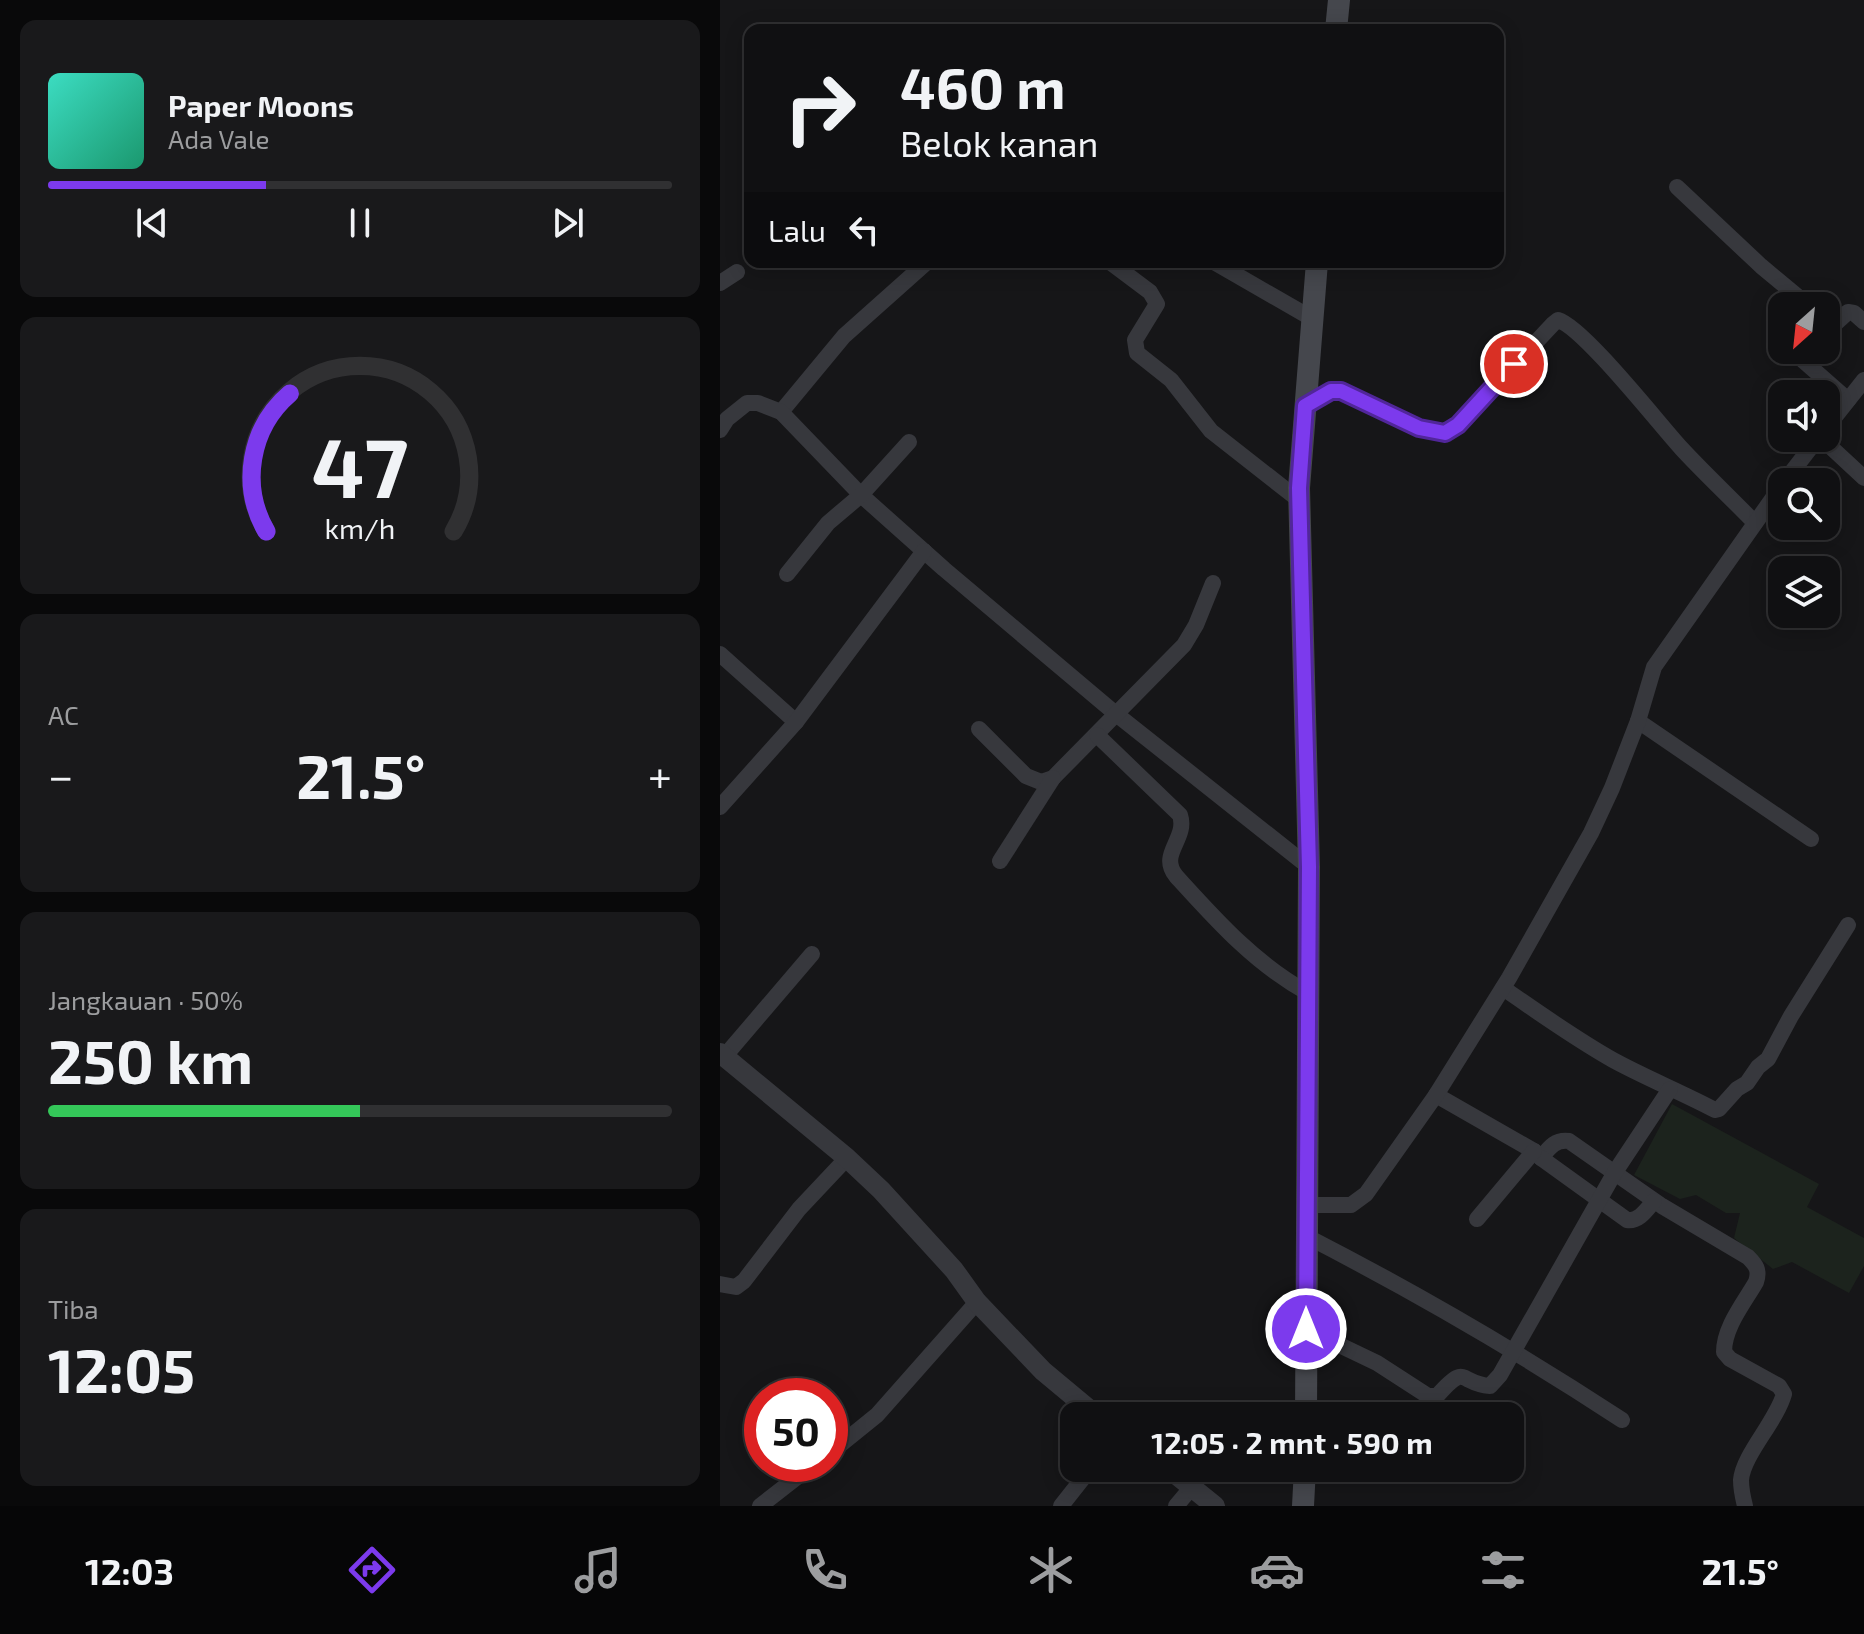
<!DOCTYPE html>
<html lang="id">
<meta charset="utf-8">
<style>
:root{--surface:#101012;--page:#19191b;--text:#f1f3f6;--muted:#9c9d9f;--line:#303032;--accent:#7c3aed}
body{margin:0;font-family:"Exo 2",sans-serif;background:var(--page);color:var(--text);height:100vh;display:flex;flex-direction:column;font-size:30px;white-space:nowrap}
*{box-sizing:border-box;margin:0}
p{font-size:26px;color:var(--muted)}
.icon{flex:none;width:44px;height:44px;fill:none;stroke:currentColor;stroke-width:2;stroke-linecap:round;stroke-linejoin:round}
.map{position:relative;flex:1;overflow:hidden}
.panel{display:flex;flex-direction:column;gap:20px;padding:20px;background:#09090a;width:720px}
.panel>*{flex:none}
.banner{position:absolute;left:24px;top:24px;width:760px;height:244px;border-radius:16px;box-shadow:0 4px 20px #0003,0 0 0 2px var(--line);background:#101012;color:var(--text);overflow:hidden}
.needle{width:52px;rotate:207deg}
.fabs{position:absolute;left:1048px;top:292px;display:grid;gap:16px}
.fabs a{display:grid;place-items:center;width:72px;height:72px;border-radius:16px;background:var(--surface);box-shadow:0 4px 20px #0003,0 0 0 2px var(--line);font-size:40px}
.speed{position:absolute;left:24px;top:1378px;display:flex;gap:16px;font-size:40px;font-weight:700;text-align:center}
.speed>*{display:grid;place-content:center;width:104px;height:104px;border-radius:50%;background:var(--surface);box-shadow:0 4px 20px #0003,0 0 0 2px var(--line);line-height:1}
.speed .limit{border:12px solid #d22;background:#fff;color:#111}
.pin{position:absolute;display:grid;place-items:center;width:68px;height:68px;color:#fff;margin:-34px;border:4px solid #fff;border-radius:50%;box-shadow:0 2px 8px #0007}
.me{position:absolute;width:88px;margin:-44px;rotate:0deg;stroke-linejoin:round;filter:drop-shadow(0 0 6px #0008)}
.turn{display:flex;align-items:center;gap:28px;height:168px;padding:0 24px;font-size:36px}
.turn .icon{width:104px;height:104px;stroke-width:2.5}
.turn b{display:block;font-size:56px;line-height:68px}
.then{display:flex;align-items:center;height:76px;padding:0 24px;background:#0003;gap:16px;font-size:30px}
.big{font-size:60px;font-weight:700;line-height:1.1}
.panel .card{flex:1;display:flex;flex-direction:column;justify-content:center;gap:12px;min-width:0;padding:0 28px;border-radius:16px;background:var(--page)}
.panel .dial{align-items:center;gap:0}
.dial svg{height:208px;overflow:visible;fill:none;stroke:var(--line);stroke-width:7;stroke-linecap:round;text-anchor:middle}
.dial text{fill:var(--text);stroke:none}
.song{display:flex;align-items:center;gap:24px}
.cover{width:96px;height:96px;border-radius:12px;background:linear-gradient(135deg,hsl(170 70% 55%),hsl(160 70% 35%))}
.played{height:8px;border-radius:4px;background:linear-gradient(90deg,var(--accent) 35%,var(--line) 35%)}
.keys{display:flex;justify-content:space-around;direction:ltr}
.heat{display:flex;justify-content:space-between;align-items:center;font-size:44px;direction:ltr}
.charge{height:12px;border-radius:6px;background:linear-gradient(90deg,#34c759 50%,var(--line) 0)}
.trip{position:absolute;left:340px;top:1402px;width:464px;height:80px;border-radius:16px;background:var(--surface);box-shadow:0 4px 20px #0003,0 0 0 2px var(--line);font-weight:700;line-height:80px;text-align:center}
.menu{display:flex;height:128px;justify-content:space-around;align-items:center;background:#060607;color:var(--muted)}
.menu .icon{width:56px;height:56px}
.menu .selected{color:var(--accent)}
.menu b{font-size:36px;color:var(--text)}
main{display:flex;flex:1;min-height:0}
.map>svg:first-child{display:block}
.green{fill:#1c231d}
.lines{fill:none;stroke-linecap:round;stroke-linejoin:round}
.minor{stroke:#37383d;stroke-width:16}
.tertiary{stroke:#37383d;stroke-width:20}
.secondary{stroke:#45474d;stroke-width:22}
.route-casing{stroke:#51269a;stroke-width:20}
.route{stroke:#7c3aed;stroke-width:14}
</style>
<main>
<section class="panel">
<div class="card">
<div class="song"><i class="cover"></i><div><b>Paper Moons</b><p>Ada Vale</p></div></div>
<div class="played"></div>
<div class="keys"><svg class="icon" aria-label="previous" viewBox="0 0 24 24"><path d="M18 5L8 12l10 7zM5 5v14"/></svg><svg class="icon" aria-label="pause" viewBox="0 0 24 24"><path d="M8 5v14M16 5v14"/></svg><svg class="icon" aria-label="next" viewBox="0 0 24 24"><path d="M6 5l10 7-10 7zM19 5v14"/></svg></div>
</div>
<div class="card dial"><svg viewBox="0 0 100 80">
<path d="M14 69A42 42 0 1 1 86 69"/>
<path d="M14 69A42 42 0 0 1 23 16" stroke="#7c3aed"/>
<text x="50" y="56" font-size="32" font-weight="700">47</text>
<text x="50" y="72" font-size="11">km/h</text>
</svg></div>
<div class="card"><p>AC</p>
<div class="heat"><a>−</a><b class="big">21.5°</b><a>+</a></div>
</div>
<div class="card"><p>Jangkauan · 50%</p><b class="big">250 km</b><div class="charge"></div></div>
<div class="card"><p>Tiba</p><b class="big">12:05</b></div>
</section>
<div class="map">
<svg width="1144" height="1506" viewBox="0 0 1144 1506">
<rect width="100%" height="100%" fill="#161618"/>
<polygon class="green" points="952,1104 1099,1184 1087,1207 1144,1238 1144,1266 1129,1293 1072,1262 1053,1269 1014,1238 1020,1213 1006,1213 976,1195 960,1199 914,1175"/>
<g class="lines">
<g class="minor">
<polyline points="957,187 1041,266 1089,306"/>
<polyline points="390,262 430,292 437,304 415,340 417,353 451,380 491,431 579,500"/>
<polyline points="494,262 593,319"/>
<polyline points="0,283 17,272"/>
<polyline points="1106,320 1117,322 1128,312 1134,313 1144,322"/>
<polyline points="1078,356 1128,400"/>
<path d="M585 406 611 391H621L699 428 725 433 738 425 833 324 838 320C863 327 939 424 961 448 985 474 1011 498 1035 523"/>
<polyline points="61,412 124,336 207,262"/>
<polyline points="1106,428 1144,380"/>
<polyline points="0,430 7,419 27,403 38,403 61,412 141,495 224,569 396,714 589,867"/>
<polyline points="1101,438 1144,478"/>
<polyline points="1064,482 1098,438"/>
<polyline points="67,574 108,523 141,495 189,442"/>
<polyline points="0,654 76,722"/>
<polyline points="918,721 1091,839"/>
<polyline points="259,729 306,776 321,782 333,778 464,645 476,625 493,583"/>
<path d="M377 735 460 815C468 839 438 854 456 876 496 920 535 964 588 993"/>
<polyline points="0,807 76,722 204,551"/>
<polyline points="280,861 333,778"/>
<path d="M783 988C819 1013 854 1038 893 1060 926 1078 961 1092 995 1110L999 1109 1017 1089 1027 1083 1038 1067 1048 1059 1071 1016 1128 925"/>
<polyline points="4,1057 92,954"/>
<path d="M716 1095 814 1151 821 1158C829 1148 835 1139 849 1141L942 1206 1028 1257C1036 1265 1040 1270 1036 1282 1024 1303 1004 1327 1004 1352L1010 1359 1059 1386 1064 1394C1056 1422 1023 1455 1021 1480 1021 1489 1023 1498 1025 1506"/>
<path d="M821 1158 907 1220C919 1222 927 1209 934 1201"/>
<polyline points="587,1205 631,1205 646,1194 716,1095 789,978 871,833 892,788 918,721 934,667 1062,485"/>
<polyline points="757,1219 814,1151"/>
<path d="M586 1236C695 1292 800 1353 902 1420"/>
<polyline points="0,1284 16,1287 24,1281 79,1209 127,1158"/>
<path d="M586 1329 657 1363 708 1396H717C747 1362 738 1383 770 1386L780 1375 895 1172 950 1089"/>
<polyline points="110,1453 157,1415 257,1302"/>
<polyline points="40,1506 94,1464"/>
<polyline points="341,1506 371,1468"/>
<polyline points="456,1506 472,1487"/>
</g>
<g class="tertiary">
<polyline points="0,1053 127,1158 161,1190 234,1270 257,1302 323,1371 377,1416"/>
<polyline points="448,1468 495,1506"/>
</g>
<g class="secondary">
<polyline points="616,30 619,0"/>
<polyline points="586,1416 589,867 579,488 597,262"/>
<polyline points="583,1506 585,1468"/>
</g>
</g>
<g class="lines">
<defs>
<polyline id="route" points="586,1329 589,867 579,488 585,406 611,391 621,391 699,428 725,433 738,425 794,364"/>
</defs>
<use href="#route" class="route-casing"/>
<use href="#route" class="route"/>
</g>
</svg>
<div class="fabs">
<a><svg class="needle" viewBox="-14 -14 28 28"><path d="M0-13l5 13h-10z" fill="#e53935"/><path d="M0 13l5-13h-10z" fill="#9c9d9f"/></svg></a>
<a><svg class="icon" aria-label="sound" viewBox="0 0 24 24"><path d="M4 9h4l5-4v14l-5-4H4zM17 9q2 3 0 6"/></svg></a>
<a><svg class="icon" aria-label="search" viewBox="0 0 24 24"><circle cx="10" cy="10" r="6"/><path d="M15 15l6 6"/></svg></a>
<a><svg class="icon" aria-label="layers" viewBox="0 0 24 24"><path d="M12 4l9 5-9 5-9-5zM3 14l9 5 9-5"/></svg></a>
</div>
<div class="speed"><div class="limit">50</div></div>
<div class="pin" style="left:794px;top:364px;background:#d93025"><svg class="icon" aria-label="arrive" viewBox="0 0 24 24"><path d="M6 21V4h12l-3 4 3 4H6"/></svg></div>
<svg class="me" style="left:586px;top:1329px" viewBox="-20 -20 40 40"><circle r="17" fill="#7c3aed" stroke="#fff" stroke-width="3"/><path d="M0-11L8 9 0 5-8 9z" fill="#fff"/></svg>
<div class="trip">12:05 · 2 mnt · 590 m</div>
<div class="banner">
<div class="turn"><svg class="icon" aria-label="right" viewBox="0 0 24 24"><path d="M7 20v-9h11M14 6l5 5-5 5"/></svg><div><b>460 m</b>Belok kanan</div></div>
<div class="then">Lalu<svg class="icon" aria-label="left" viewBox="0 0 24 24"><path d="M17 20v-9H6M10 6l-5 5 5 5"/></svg></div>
</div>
</div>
</main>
<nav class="menu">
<b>12:03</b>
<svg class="icon selected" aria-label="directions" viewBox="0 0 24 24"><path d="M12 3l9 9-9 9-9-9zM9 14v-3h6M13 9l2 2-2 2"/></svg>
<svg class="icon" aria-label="music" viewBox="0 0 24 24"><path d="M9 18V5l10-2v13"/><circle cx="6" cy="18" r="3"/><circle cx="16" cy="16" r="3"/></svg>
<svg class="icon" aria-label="phone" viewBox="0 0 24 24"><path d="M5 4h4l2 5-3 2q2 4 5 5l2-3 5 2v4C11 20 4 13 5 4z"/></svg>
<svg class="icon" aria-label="climate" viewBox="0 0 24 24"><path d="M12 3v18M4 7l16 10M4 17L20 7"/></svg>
<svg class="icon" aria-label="car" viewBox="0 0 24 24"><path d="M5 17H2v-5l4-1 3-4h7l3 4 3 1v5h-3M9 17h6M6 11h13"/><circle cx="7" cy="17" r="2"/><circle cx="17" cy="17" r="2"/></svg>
<svg class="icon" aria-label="filters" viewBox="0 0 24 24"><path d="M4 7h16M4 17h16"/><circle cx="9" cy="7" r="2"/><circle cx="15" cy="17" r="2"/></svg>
<b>21.5°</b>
</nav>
